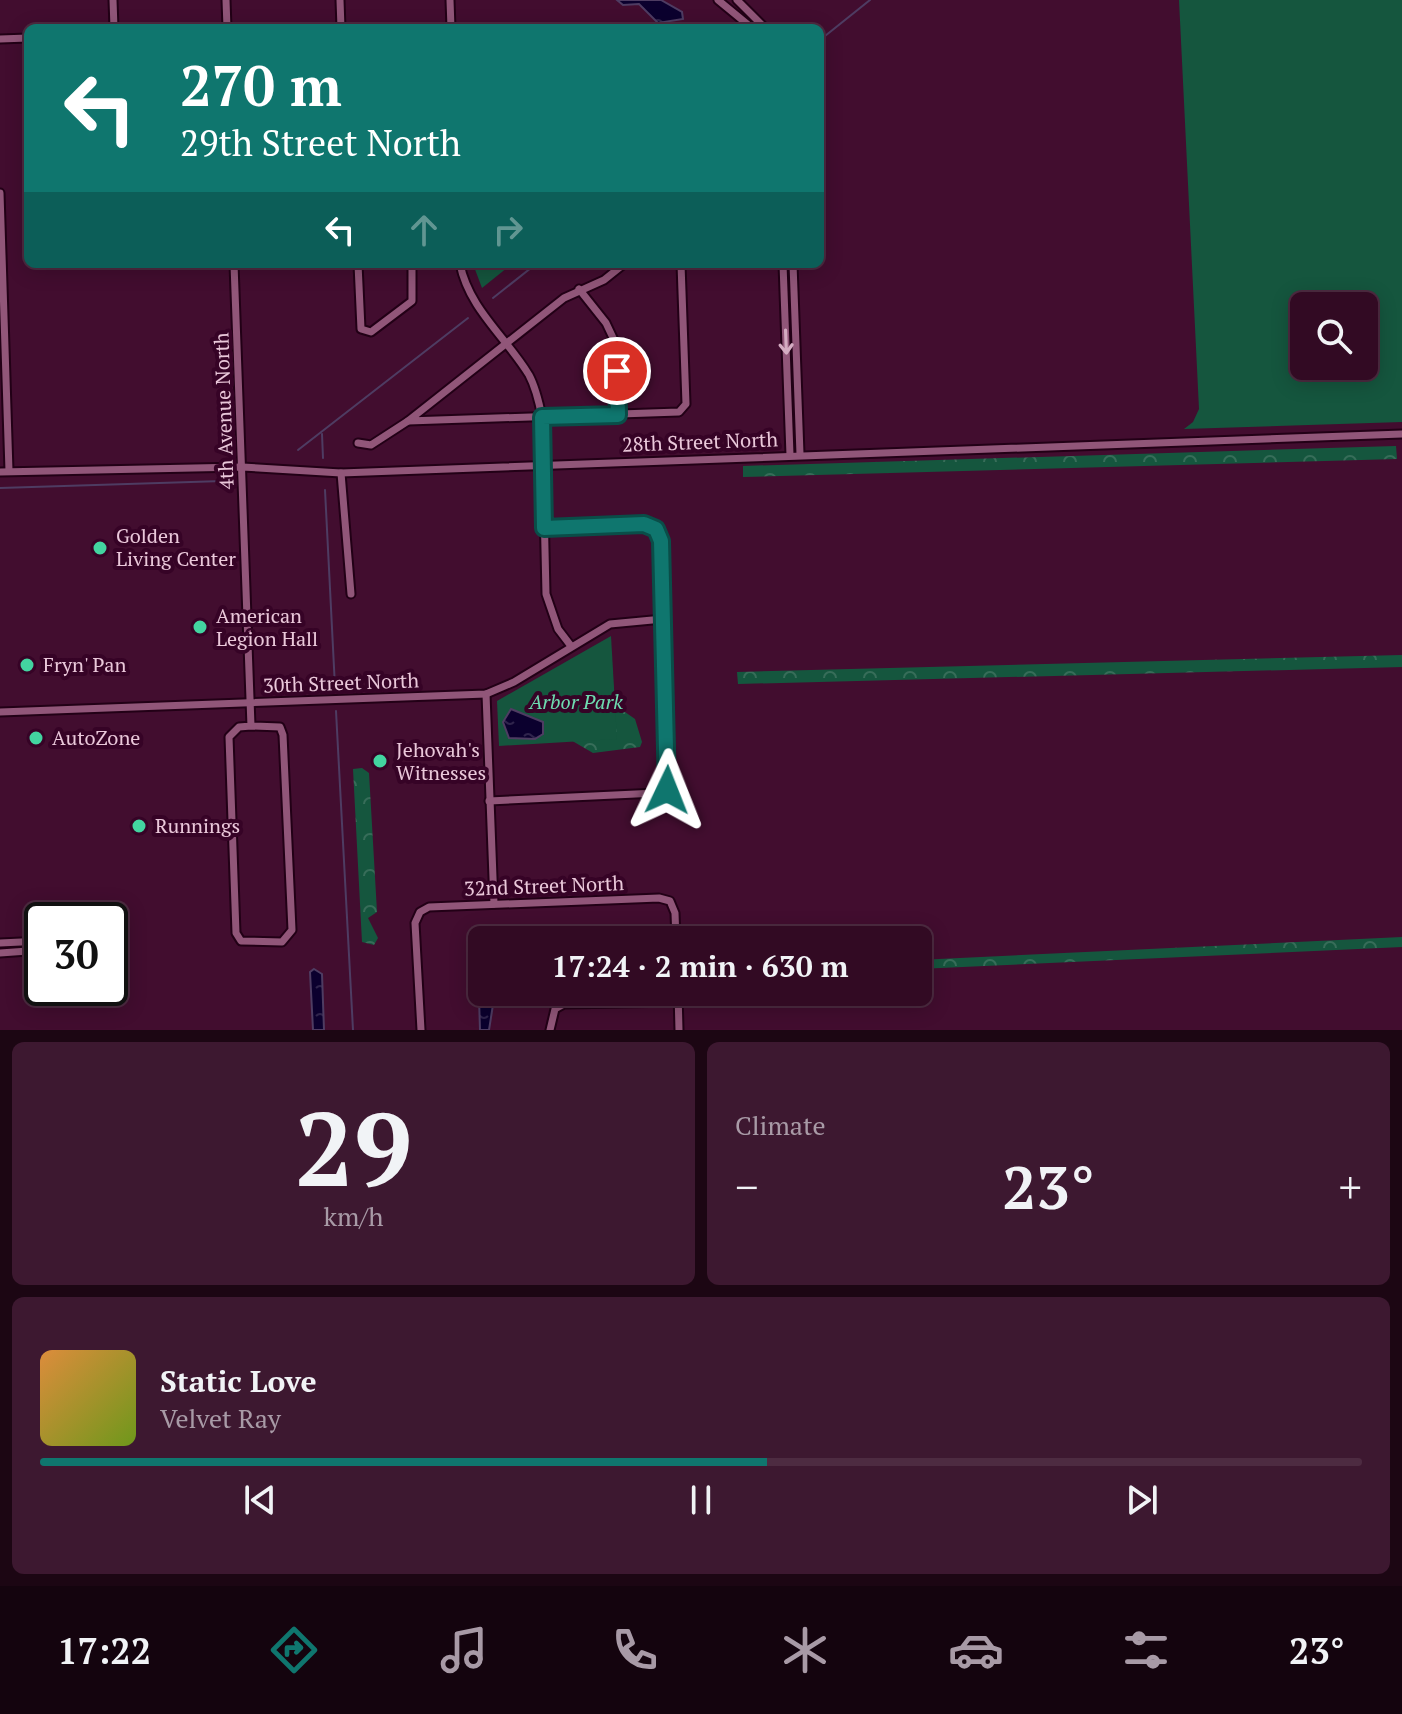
<!DOCTYPE html>
<meta charset="utf-8">
<style>
:root{--surface:#320a23;--page:#3d1830;--text:#f1f3f6;--muted:#a89aa6;--line:#4d2b41;--accent:#0f766e}
body{margin:0;font-family:"PT Serif",serif;background:var(--page);color:var(--text);height:100vh;display:flex;flex-direction:column;font-size:30px;white-space:nowrap}
*{box-sizing:border-box;margin:0}
p{font-size:26px;color:var(--muted)}
.icon{flex:none;width:44px;height:44px;fill:none;stroke:currentColor;stroke-width:2;stroke-linecap:round;stroke-linejoin:round}
.map{position:relative;height:1030px;overflow:hidden}
.panel{display:flex;flex-direction:column;gap:12px;padding:12px;background:#1c0613;flex:1}
.panel>*{flex:none}
.banner{position:absolute;left:24px;top:24px;width:800px;height:244px;border-radius:12px;box-shadow:0 4px 20px #0003,0 0 0 2px var(--line);background:#0f766e;color:#fff;overflow:hidden}
.fabs{position:absolute;left:1290px;top:292px;display:grid;gap:16px}
.fabs a{display:grid;place-items:center;width:88px;height:88px;border-radius:12px;background:var(--surface);box-shadow:0 4px 20px #0003,0 0 0 2px var(--line);font-size:40px}
.speed{position:absolute;left:24px;top:902px;display:flex;gap:16px;font-size:40px;font-weight:700;text-align:center}
.speed>*{display:grid;place-content:center;width:104px;height:104px;border-radius:50%;background:var(--surface);box-shadow:0 4px 20px #0003,0 0 0 2px var(--line);line-height:1}
.speed .limit{border:4px solid #111;border-radius:12px;background:#fff;color:#111}
.pin{position:absolute;display:grid;place-items:center;width:68px;height:68px;color:#fff;margin:-34px;border:4px solid #fff;border-radius:50%;box-shadow:0 2px 8px #0007}
.me{position:absolute;width:88px;margin:-44px;rotate:2deg;stroke-linejoin:round;filter:drop-shadow(0 0 6px #0008)}
.turn{display:flex;align-items:center;gap:28px;height:168px;padding:0 24px;font-size:36px}
.turn .icon{width:104px;height:104px;stroke-width:2.5}
.turn b{display:block;font-size:56px;line-height:68px}
.lanes{display:flex;align-items:center;height:76px;padding:0 24px;background:#0003;justify-content:center;gap:40px;direction:ltr}
.lanes .off{opacity:.35}
.big{font-size:60px;font-weight:700;line-height:1.1}
.panel .tile{flex:1;display:flex;flex-direction:column;justify-content:center;gap:12px;min-width:0;padding:0 28px;border-radius:12px;background:var(--page)}
.panel .dial{align-items:center;gap:0}
.dial b{font-size:104px;line-height:1}
.song{display:flex;align-items:center;gap:24px}
.cover{width:96px;height:96px;border-radius:12px;background:linear-gradient(135deg,hsl(30 70% 55%),hsl(80 70% 35%))}
.played{height:8px;border-radius:4px;background:linear-gradient(90deg,var(--accent) 55%,var(--line) 55%)}
.keys{display:flex;justify-content:space-around;direction:ltr}
.heat{display:flex;justify-content:space-between;align-items:center;font-size:44px;direction:ltr}
.panel .tiles{flex:1;display:grid;gap:12px;grid-template-columns:1fr 1fr}
.tile:last-child{grid-column:span 2}
.trip{position:absolute;left:468px;top:926px;width:464px;height:80px;border-radius:12px;background:var(--surface);box-shadow:0 4px 20px #0003,0 0 0 2px var(--line);font-weight:700;line-height:80px;text-align:center}
.menu{display:flex;height:128px;justify-content:space-around;align-items:center;background:#14040e;color:var(--muted)}
.menu .icon{width:56px;height:56px}
.menu .active{color:var(--accent)}
.menu b{font-size:36px;color:var(--text)}
.map>svg:first-child{display:block}
.forest{fill:url(#forest-crowns)}
.park{fill:#15563e;fill-rule:evenodd}
.water{fill:url(#water-ripples);stroke:#4e3c62;stroke-width:2}
.lines{fill:none;stroke-linecap:round;stroke-linejoin:round}
.stream{stroke:#4e3c62;stroke-width:2}
.minor-casing{stroke:#220016;stroke-width:11}
.minor{stroke:#915679;stroke-width:7}
.oneway{stroke:#d4acc2}
.route-casing{stroke:#0a4d48;stroke-width:20}
.route{stroke:#0f766e;stroke-width:14}
.poi-dot{fill:#43d4a0;stroke:#360326;stroke-width:3}
.labels{text-anchor:middle;stroke-width:8;stroke-linejoin:round;paint-order:stroke}
.street-label{font-size:20px;fill:#eac8da;stroke:#360326}
.poi-label{font-size:20px;fill:#eac8da;stroke:#360326;text-anchor:start}
.park-label{font-size:20px;font-style:italic;fill:#6edcb0;stroke:#360326}
</style>
<div class="map">
<svg width="1402" height="1030" viewBox="0 0 1402 1030">
<defs>
<pattern id="forest-crowns" width="20" height="18" patternUnits="userSpaceOnUse" patternTransform="scale(2)"><rect width="20" height="18" fill="#15563e"/><path d="M2 6a3 3 0 1 1 6 0M12 15a3 3 0 1 1 6 0" fill="none" stroke="#376d59"/></pattern>
<pattern id="water-ripples" width="26" height="14" patternUnits="userSpaceOnUse" patternTransform="scale(2)"><rect width="26" height="14" fill="#0b002e"/><path d="M2 4q2-2 4 0t4 0M15 11q2-2 4 0t4 0" fill="none" stroke="#2f244c"/></pattern>
</defs>
<rect width="100%" height="100%" fill="#420d2f"/>
<g class="forest">
<polygon points="1396,446 1397,459 743,477 743,466"/>
<polygon points="1402,655 1402,667 738,684 737,672"/>
<polygon points="611,695 615,705 635,719 642,742 640,747 593,753 557,732"/>
<polygon points="362,768 369,773 377,912 368,918 378,938 374,945 362,942 353,769"/>
<polygon points="1402,937 1402,947 918,969 918,960"/>
</g>
<g class="park">
<path d="M1179 0H1402V422L1184 429 1193 422 1199 409ZM1364 306V366H1304V306Z"/>
<polygon points="473,264 512,264 482,288"/>
<polygon points="611,636 617,739 499,746 497,701"/>
</g>
<g class="water">
<polygon points="617,0 661,0 682,12 683,19 658,23 639,4 623,5"/>
<polygon points="511,709 543,722 543,734 535,739 509,738 503,722"/>
<polygon points="505,925 514,940 482,940 482,992 495,992 489,1030 480,1030 477,934 485,927"/>
<polygon points="314,969 322,974 324,1030 313,1030 310,972"/>
</g>
<g class="lines">
<g class="stream">
<polyline points="820,40 870,0"/>
<polyline points="493,298 536,264"/>
<polyline points="322,434 323,458"/>
<polyline points="298,450 468,318"/>
<polyline points="0,488 223,481"/>
<polyline points="325,490 335,687"/>
<polyline points="336,711 353,1030"/>
</g>
<defs>
<g id="minor">
<polyline points="113,0 114,28"/>
<polyline points="226,0 227,28"/>
<polyline points="340,0 341,28"/>
<polyline points="450,0 451,28"/>
<polyline points="718,0 752,28"/>
<polyline points="737,0 765,28"/>
<polyline points="0,39 28,38"/>
<polyline points="0,193 9,471"/>
<polyline points="234,264 251,726 239,727 229,737 236,933 241,941 282,942 292,930 283,735 280,727 251,726"/>
<polyline points="358,264 361,329 371,332 412,301 412,264"/>
<path d="M460 264C469 309 506 337 529 375 536 388 539 402 542 417L546 594 558 629 571 646"/>
<polyline points="624,264 604,280 564,298 408,421 679,412 686,404 681,264"/>
<polyline points="783,264 790,455"/>
<polyline points="793,264 800,454"/>
<polyline points="579,289 606,323 614,340 618,415"/>
<polyline points="358,443 371,445 408,421"/>
<polyline points="0,472 242,467 341,473 1402,434"/>
<polyline points="341,473 351,594"/>
<polyline points="486,694 494,904"/>
<polyline points="0,712 486,694 514,682 610,624 663,619"/>
<polyline points="489,801 657,793 667,790 669,783 661,541 656,529 644,524 544,528"/>
<polyline points="0,943 42,941"/>
<polyline points="0,953 42,950"/>
<polyline points="678,992 679,1030"/>
<polyline points="421,1030 415,923 420,912 429,907 659,898 670,901 675,913 676,940"/>
<polyline points="550,1030 555,1009 564,1004 678,1002"/>
</g>
</defs>
<use href="#minor" class="minor-casing"/>
<use href="#minor" class="minor"/>
</g>
<defs><path id="oneway-shaft" d="M-6 0H5M1.5-3L5.5 0L1.5 3" fill="none" stroke-width="1.6" stroke-linecap="round" stroke-linejoin="round" transform="scale(2)"/></defs>
<use class="oneway" href="#oneway-shaft" transform="translate(786 342) rotate(88)"/>
<g class="lines">
<defs>
<polyline id="route" points="617,371 618,415 542,417 544,528 644,524 656,529 661,541 667,790"/>
</defs>
<use href="#route" class="route-casing"/>
<use href="#route" class="route"/>
</g>
<g class="poi-dot">
<circle cx="100" cy="548" r="8"/>
<circle cx="200" cy="627" r="8"/>
<circle cx="27" cy="665" r="8"/>
<circle cx="36" cy="738" r="8"/>
<circle cx="380" cy="761" r="8"/>
<circle cx="139" cy="826" r="8"/>
</g>
<g class="labels">
<g class="street-label">
<text transform="translate(224 411) rotate(-92)" y="7">4th Avenue North</text>
<text transform="translate(700 442) rotate(-2)" y="7">28th Street North</text>
<text transform="translate(341 683) rotate(-2)" y="7">30th Street North</text>
<text transform="translate(544 886) rotate(-2)" y="7">32nd Street North</text>
</g>
<g class="poi-label">
<text x="116" y="543">Golden<tspan x="116" dy="23">Living Center</tspan></text>
<text x="216" y="623">American<tspan x="216" dy="23">Legion Hall</tspan></text>
<text x="43" y="672">Fryn' Pan</text>
<text x="52" y="745">AutoZone</text>
<text x="396" y="757">Jehovah's<tspan x="396" dy="23">Witnesses</tspan></text>
<text x="155" y="833">Runnings</text>
</g>
<g class="park-label">
<text x="576" y="709">Arbor Park</text>
</g>
</g>
</svg>
<div class="fabs">
<a><svg class="icon" aria-label="search" viewBox="0 0 24 24"><circle cx="10" cy="10" r="6"/><path d="M15 15l6 6"/></svg></a>
</div>
<div class="speed"><div class="limit">30</div></div>
<div class="pin" style="left:617px;top:371px;background:#d93025"><svg class="icon" aria-label="arrive" viewBox="0 0 24 24"><path d="M6 21V4h12l-3 4 3 4H6"/></svg></div>
<svg class="me" style="left:667px;top:790px" viewBox="-20 -20 40 40"><path d="M0-17L14 15 0 8-14 15z" fill="#0f766e" stroke="#fff" stroke-width="4"/></svg>
<div class="trip">17:24 · 2 min · 630 m</div>
<div class="banner">
<div class="turn"><svg class="icon" aria-label="left" viewBox="0 0 24 24"><path d="M17 20v-9H6M10 6l-5 5 5 5"/></svg><div><b>270 m</b>29th Street North</div></div>
<div class="lanes"><svg class="icon" aria-label="left" viewBox="0 0 24 24"><path d="M17 20v-9H6M10 6l-5 5 5 5"/></svg><svg class="icon off" aria-label="ahead" viewBox="0 0 24 24"><path d="M12 20V5M6 11l6-6 6 6"/></svg><svg class="icon off" aria-label="right" viewBox="0 0 24 24"><path d="M7 20v-9h11M14 6l5 5-5 5"/></svg></div>
</div>
</div>
<section class="panel">
<div class="tiles">
<div class="tile dial"><b>29</b><p>km/h</p></div>
<div class="tile"><p>Climate</p>
<div class="heat"><a>−</a><b class="big">23°</b><a>+</a></div>
</div>
<div class="tile">
<div class="song"><i class="cover"></i><div><b>Static Love</b><p>Velvet Ray</p></div></div>
<div class="played"></div>
<div class="keys"><svg class="icon" aria-label="previous" viewBox="0 0 24 24"><path d="M18 5L8 12l10 7zM5 5v14"/></svg><svg class="icon" aria-label="pause" viewBox="0 0 24 24"><path d="M8 5v14M16 5v14"/></svg><svg class="icon" aria-label="next" viewBox="0 0 24 24"><path d="M6 5l10 7-10 7zM19 5v14"/></svg></div>
</div>
</div>
</section>
<nav class="menu">
<b>17:22</b>
<svg class="icon active" aria-label="directions" viewBox="0 0 24 24"><path d="M12 3l9 9-9 9-9-9zM9 14v-3h6M13 9l2 2-2 2"/></svg>
<svg class="icon" aria-label="music" viewBox="0 0 24 24"><path d="M9 18V5l10-2v13"/><circle cx="6" cy="18" r="3"/><circle cx="16" cy="16" r="3"/></svg>
<svg class="icon" aria-label="phone" viewBox="0 0 24 24"><path d="M5 4h4l2 5-3 2q2 4 5 5l2-3 5 2v4C11 20 4 13 5 4z"/></svg>
<svg class="icon" aria-label="climate" viewBox="0 0 24 24"><path d="M12 3v18M4 7l16 10M4 17L20 7"/></svg>
<svg class="icon" aria-label="car" viewBox="0 0 24 24"><path d="M5 17H2v-5l4-1 3-4h7l3 4 3 1v5h-3M9 17h6M6 11h13"/><circle cx="7" cy="17" r="2"/><circle cx="17" cy="17" r="2"/></svg>
<svg class="icon" aria-label="filters" viewBox="0 0 24 24"><path d="M4 7h16M4 17h16"/><circle cx="9" cy="7" r="2"/><circle cx="15" cy="17" r="2"/></svg>
<b>23°</b>
</nav>
